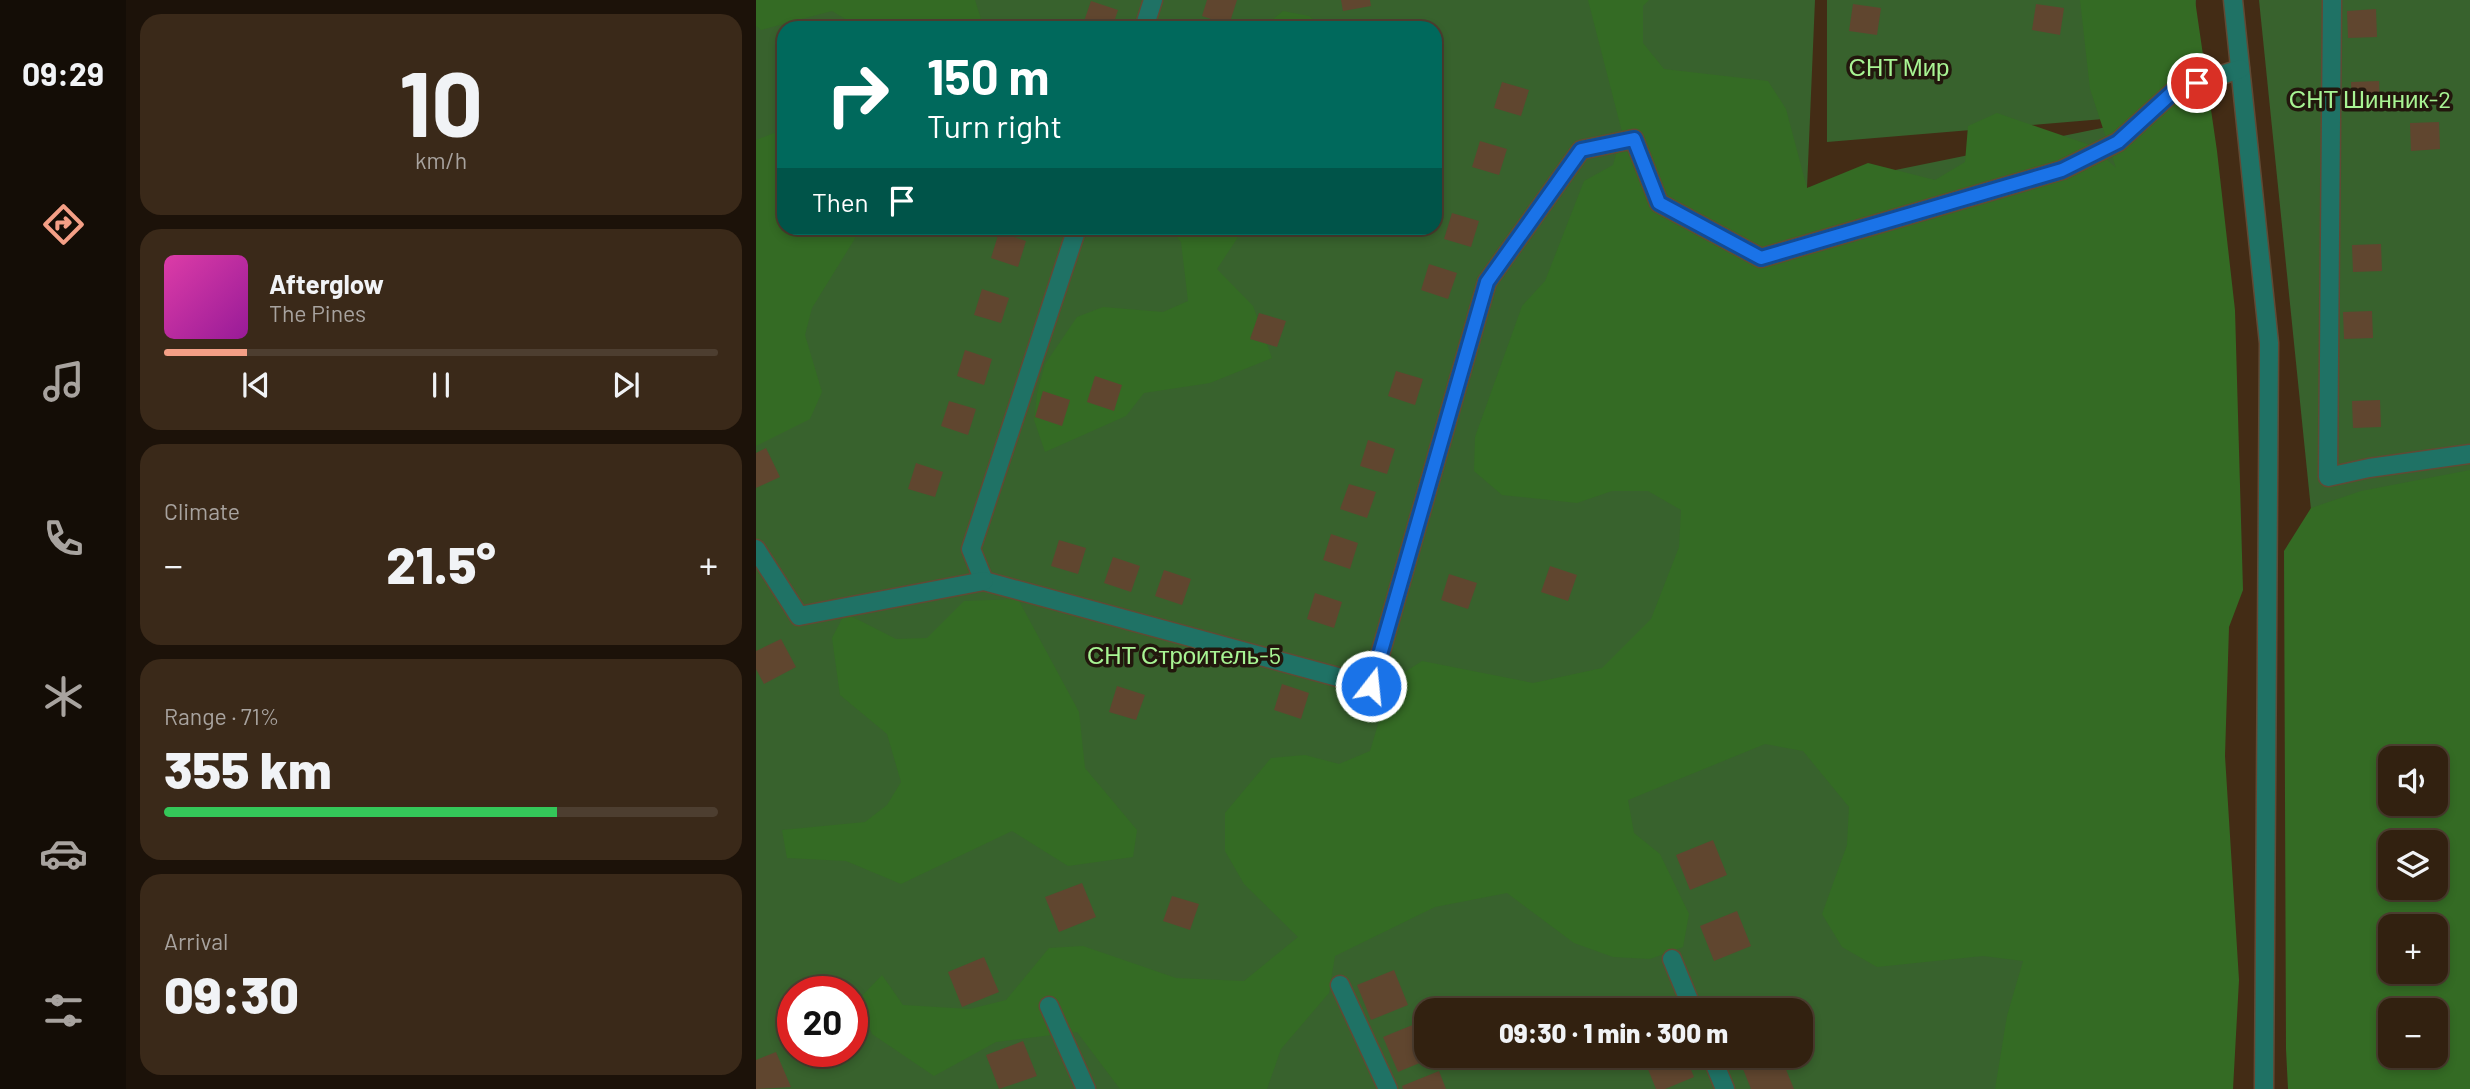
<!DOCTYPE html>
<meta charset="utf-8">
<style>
:root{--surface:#322110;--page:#3a2919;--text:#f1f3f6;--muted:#a8a39f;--line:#4d3e30;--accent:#f49f86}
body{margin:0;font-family:Barlow,sans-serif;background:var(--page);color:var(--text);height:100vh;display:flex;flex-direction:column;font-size:26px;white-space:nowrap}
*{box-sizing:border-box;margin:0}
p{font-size:23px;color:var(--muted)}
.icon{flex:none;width:38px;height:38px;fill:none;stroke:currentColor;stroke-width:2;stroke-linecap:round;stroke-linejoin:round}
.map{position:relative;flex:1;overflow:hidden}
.details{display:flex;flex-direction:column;gap:14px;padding:14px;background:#1c1209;width:630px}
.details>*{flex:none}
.guide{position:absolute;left:21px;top:21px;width:665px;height:214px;border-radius:21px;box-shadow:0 4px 10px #0003,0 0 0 2px var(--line);background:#00695c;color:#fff;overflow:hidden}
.fabs{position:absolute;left:1622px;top:746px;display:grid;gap:14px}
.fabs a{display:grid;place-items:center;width:70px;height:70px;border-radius:14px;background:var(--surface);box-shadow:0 4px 10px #0003,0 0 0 2px var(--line);font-size:35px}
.speed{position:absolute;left:21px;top:976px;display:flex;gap:14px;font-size:35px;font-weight:700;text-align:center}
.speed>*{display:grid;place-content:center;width:91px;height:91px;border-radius:50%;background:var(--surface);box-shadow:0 4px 10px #0003,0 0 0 2px var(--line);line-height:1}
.speed .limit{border:10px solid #d22;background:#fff;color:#111}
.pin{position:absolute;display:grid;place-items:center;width:60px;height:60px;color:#fff;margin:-30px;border:4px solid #fff;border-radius:50%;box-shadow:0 2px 7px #0007}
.me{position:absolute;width:77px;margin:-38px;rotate:16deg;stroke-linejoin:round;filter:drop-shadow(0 0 5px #0008)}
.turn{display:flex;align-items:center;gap:24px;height:147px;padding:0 35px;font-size:32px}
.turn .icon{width:91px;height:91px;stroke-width:2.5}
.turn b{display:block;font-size:49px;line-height:60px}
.then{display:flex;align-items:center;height:66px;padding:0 35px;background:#0003;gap:14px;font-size:26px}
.big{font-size:52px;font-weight:800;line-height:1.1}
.details .widget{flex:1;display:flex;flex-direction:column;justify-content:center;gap:10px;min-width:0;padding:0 24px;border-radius:21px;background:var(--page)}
.details .dial{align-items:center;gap:0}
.dial b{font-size:91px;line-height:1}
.song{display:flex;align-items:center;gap:21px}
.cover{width:84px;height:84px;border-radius:10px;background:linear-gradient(135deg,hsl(320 70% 55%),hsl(300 70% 35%))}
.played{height:7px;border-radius:4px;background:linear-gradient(90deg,var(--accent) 15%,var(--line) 15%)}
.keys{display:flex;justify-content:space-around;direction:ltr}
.heat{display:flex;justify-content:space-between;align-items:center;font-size:38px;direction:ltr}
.charge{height:10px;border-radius:5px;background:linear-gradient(90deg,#34c759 71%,var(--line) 0)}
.trip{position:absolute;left:658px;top:998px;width:399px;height:70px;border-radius:21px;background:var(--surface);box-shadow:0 4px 10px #0003,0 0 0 2px var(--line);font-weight:800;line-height:70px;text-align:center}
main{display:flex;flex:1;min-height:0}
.dock{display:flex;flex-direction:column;width:126px;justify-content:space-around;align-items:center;background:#140d06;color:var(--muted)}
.dock .icon{width:49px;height:49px}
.dock .selected{color:var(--accent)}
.dock b{font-size:32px;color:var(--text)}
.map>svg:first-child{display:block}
.green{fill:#38622d;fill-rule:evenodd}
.forest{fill:#346b24;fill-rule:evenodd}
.building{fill:#60462f}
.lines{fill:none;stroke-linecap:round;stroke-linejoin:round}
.minor-casing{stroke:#604a35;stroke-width:21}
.minor{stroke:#1f7265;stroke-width:18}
.route-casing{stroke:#114b97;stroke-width:18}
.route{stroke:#1a73e8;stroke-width:12}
.labels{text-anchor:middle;stroke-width:7;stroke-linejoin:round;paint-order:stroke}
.park-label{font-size:24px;fill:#a8f493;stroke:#22170d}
</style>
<main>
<nav class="dock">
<b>09:29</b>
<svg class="icon selected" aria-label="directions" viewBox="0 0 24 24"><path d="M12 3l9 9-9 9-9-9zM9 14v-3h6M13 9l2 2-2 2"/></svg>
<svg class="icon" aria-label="music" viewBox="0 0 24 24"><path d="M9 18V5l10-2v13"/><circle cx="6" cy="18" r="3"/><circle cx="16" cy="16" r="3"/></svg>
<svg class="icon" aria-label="phone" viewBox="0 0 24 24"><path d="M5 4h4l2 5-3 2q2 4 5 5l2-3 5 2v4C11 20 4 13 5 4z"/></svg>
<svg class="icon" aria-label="climate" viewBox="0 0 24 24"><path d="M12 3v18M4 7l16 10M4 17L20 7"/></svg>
<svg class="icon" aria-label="car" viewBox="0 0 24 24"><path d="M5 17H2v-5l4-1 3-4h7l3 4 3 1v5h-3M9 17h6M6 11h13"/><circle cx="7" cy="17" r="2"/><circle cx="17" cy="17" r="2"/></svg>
<svg class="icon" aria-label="filters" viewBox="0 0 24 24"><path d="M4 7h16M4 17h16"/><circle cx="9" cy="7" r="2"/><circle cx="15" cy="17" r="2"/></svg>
</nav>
<section class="details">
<div class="widget dial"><b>10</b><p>km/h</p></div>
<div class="widget">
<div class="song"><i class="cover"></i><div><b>Afterglow</b><p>The Pines</p></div></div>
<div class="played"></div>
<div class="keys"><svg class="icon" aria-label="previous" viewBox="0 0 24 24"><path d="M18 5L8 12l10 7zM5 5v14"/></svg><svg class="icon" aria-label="pause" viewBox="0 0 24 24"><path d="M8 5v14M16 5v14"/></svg><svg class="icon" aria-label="next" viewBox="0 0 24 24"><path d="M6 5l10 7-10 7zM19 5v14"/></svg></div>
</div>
<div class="widget"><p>Climate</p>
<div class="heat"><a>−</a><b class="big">21.5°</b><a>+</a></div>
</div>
<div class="widget"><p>Range · 71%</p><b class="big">355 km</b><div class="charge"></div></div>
<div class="widget"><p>Arrival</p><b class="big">09:30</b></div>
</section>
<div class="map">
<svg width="1714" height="1089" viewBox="0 0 1714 1089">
<rect width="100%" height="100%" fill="#432c15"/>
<g class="green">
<path d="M0 0H1059L1051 188 1419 113 1071 142V0H1440L1428 112 1449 1089H0ZM28 28H679V228H28ZM37 992H96V1052H37ZM670 1010H1045V1055H670Z"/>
<polygon points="1503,0 1714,0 1714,523 1558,539"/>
</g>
<g class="forest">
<polygon points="0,0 219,0 226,22 220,28 104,28 76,11 5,30 0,26"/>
<polygon points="832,0 893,0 887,6 887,43 908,69 1012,81 1030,109 1051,188 1112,163 1179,180 1209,162 1212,126 1241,113 1337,146 1360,168 1334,89 1324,0 1439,0 1461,151 1479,310 1487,590 1473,627 1469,756 1483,980 1477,1089 1239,1089 1251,1016 1267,961 1227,956 1121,967 1086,947 1066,914 1091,845 1093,807 1047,751 1009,744 872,800 878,833 904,854 933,914 927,947 894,959 857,957 818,943 751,893 679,907 579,956 573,993 525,1049 511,1089 364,1089 321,1032 240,1042 178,1076 116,1034 103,999 126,975 147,1005 214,1009 250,1000 293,948 327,946 420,978 488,981 542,937 488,884 469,851 469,813 515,758 549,755 583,764 614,751 635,681 666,661 777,683 846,668 895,619 923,547 925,510 892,491 856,491 821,503 746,495 718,471 719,437 766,306 789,281 828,181 857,165 866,132"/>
<polygon points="527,11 553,16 570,28 506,28"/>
<polygon points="28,129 28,228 112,228 103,232 56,308 49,335 66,392 54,419 0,446 0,140"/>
<polygon points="413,228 488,228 461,269 497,306 516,358 454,383 388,393 370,416 289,452 278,420 281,393 289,364 321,317 347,307 407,312 432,301 425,242"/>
<path d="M1714 470V1089H1532L1530 1049 1528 551 1555 508 1605 491ZM1634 758H1680V803H1634ZM1634 842H1680V887H1634ZM1634 926H1680V971H1634ZM1634 1010H1680V1055H1634Z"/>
<polygon points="262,599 323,712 329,768 381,830 377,857 312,866 256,831 145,884 90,861 31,858 26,830 109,822 131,805 145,782 131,734 84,695 76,638 89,613 140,639 171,638 208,601"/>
</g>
<g class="building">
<polygon points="451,0 481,0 473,25 446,16"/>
<polygon points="585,0 614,0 615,6 587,11"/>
<polygon points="335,1 362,10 356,28 326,27"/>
<polygon points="1097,4 1125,8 1121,35 1093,31"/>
<polygon points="1280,4 1308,8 1304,35 1276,30"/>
<polygon points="1620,9 1621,37 1592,38 1591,11"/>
<polygon points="1623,81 1624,108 1596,109 1595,82"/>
<polygon points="746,82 773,90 765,116 738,108"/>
<polygon points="1683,122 1684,149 1655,151 1654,123"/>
<polygon points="724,141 751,149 743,175 716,167"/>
<polygon points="696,213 723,221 715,247 688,239"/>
<polygon points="243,232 270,241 262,267 235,258"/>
<polygon points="1625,244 1626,271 1597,272 1596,245"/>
<polygon points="673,264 701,273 692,299 665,290"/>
<polygon points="226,289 253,298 245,323 218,315"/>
<polygon points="1616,311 1617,338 1588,339 1587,312"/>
<polygon points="503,313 530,321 521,347 494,339"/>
<polygon points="209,350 236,359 228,385 201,376"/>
<polygon points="640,371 667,379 659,405 632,396"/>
<polygon points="339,376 366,385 358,411 331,402"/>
<polygon points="287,391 314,400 306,426 279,417"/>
<polygon points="1624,400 1625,427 1597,428 1596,401"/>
<polygon points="193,401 220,409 212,435 185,426"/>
<polygon points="612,440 639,449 631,474 604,466"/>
<polygon points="10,448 24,477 0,488 0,453"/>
<polygon points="160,463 187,472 179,497 152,489"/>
<polygon points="593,484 620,492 611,518 584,509"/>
<polygon points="575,534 602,543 594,569 567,560"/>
<polygon points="303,540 330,548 322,574 295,566"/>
<polygon points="357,557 384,566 375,592 348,583"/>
<polygon points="794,566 821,575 812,601 785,592"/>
<polygon points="408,570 435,579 426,605 399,596"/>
<polygon points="693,574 721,583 712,609 685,600"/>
<polygon points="559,593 586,602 578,628 551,619"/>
<polygon points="25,639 40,667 8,684 0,669 0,651"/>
<polygon points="526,684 553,693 545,719 518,710"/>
<polygon points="361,686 389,695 380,720 353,712"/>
<polygon points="957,840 971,875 934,890 920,855"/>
<polygon points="326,883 340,917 303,932 289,897"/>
<polygon points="416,896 443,904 434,930 407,921"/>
<polygon points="981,911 995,946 958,961 944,926"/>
<polygon points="228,957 243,992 206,1007 192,972"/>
<polygon points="638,970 652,1005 615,1020 601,985"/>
<polygon points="664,1022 670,1037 670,1055 678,1055 678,1057 642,1072 627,1037"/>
<polygon points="267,1041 281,1076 243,1089 230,1055"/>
<polygon points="20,1052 35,1087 0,1089 0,1060"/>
<polygon points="891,1055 929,1055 938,1077 909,1089 900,1089 887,1057"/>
<polygon points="1020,1055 1024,1055 1038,1089 995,1089 987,1069"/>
<polygon points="683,1071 690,1089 647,1089 646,1086"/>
</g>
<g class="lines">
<defs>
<g id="minor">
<polyline points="1477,0 1513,343 1508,1089"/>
<polyline points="1576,0 1572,477 1613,468 1714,454"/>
<polyline points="388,28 397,0"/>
<polyline points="321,228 215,549 228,581 615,686 731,282 825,150 878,139 903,203 1005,258 1306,170 1362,142 1419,90 1484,69"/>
<polyline points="0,549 43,616 228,581"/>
<polyline points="916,959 937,1010"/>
<polyline points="584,985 632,1089"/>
<polyline points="293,1006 330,1089"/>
<polyline points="955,1055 969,1089"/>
</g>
</defs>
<use href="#minor" class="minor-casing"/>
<use href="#minor" class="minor"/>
</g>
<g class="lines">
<defs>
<polyline id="route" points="615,686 731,282 825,150 878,139 903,203 1005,258 1306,170 1362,142 1419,90 1441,83"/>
</defs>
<use href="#route" class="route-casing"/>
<use href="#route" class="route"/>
</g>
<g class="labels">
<g class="park-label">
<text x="1143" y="76">СНТ Мир</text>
<text x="1614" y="108">СНТ Шинник-2</text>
<text x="428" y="664">СНТ Строитель-5</text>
</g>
</g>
</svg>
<div class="fabs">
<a><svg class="icon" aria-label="sound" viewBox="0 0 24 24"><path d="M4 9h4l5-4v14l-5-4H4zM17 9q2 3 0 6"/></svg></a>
<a><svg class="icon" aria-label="layers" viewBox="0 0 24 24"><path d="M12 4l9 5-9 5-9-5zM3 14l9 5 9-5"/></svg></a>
<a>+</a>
<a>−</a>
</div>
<div class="speed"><div class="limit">20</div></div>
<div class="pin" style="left:1441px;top:83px;background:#d93025"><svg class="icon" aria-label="arrive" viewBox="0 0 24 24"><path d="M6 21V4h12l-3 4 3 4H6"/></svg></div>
<svg class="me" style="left:615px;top:686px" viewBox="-20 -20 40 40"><circle r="17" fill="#1a73e8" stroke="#fff" stroke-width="3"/><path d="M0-11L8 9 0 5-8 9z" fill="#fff"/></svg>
<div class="trip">09:30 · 1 min · 300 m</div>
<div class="guide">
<div class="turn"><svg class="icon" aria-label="right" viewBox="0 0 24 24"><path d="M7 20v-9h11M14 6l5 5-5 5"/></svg><div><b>150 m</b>Turn right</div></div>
<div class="then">Then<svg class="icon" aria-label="arrive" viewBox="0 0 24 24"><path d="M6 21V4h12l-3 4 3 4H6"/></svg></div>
</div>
</div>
</main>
